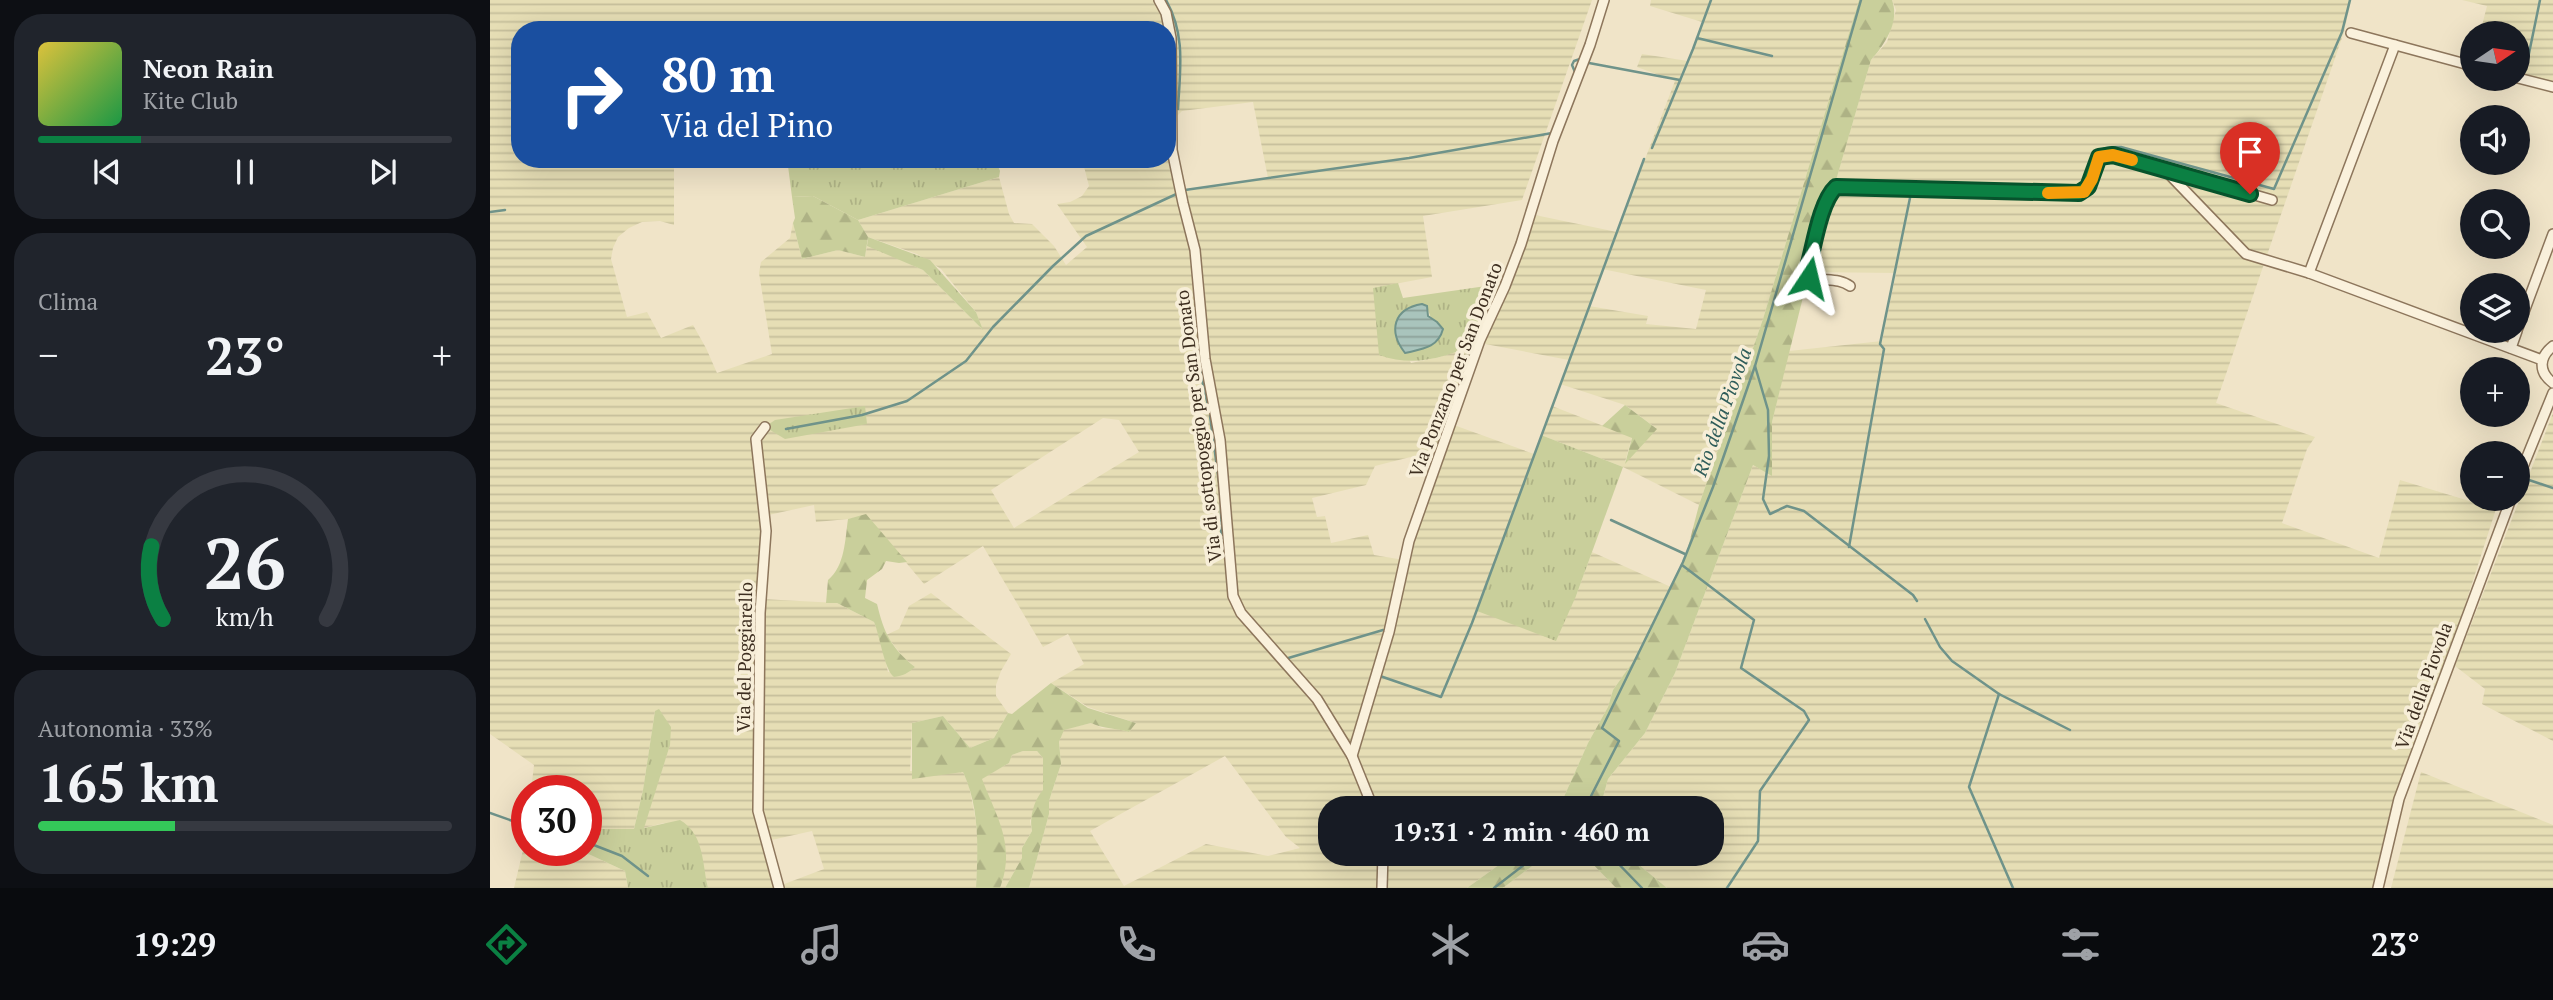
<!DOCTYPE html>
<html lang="it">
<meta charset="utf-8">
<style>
:root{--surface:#171b24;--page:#20242c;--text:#f1f3f6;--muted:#9ea1a6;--line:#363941;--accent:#0b8043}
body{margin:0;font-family:"PT Serif",serif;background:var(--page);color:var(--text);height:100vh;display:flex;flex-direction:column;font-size:26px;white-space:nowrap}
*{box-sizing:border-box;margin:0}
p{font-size:23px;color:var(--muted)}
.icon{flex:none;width:38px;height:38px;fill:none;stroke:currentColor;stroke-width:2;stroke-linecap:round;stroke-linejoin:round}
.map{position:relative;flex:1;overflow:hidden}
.drawer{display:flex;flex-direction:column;gap:14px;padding:14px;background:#0d0f14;width:490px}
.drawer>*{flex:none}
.hud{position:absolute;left:21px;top:21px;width:665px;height:147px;border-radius:28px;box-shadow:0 7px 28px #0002;background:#1a4fa0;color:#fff;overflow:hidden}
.needle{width:46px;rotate:77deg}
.buttons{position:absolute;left:1970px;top:21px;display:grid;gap:14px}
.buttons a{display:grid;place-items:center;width:70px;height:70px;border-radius:50%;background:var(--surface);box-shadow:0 7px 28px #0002;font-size:35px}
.speed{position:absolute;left:21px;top:775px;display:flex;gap:14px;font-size:35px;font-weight:700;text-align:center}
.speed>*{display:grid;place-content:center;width:91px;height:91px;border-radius:50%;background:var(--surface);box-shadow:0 7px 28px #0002;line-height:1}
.speed .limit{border:10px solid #d22;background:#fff;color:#111}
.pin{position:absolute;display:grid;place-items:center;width:60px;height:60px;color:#fff;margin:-72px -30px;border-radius:50% 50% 50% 0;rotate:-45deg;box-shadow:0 0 7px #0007}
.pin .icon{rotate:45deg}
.me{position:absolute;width:77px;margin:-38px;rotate:10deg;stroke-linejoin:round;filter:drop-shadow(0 0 5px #0008)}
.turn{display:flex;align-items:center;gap:24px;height:147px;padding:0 35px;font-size:32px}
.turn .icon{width:91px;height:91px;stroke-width:2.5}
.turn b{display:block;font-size:49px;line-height:60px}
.big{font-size:52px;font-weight:700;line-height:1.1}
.drawer .widget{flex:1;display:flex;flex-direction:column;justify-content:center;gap:10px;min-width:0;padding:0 24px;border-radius:28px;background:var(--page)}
.drawer .dial{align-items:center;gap:0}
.dial svg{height:182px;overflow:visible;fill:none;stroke:var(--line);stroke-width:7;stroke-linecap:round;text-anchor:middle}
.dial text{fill:var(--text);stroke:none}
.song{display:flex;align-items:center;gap:21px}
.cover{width:84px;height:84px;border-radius:10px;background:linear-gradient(135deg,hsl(50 70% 55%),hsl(140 70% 35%))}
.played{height:7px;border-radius:4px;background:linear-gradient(90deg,var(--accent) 25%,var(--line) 25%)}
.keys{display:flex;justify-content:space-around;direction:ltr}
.heat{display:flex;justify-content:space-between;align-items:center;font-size:38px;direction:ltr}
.charge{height:10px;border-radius:5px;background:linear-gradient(90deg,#34c759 33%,var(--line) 0)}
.trip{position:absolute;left:828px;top:796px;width:406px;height:70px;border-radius:28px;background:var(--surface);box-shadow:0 7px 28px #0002;font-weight:700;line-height:70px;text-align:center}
.tabs{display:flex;height:112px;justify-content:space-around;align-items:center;background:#090b0e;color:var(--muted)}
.tabs .icon{width:49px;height:49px}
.tabs .selected{color:var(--accent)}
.tabs b{font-size:32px;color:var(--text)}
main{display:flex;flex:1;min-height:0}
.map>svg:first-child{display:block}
.farmland{fill:url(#farmland-rules);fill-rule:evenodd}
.grass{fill:url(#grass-tufts);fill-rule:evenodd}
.forest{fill:url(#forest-firs)}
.water{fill:url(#water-rules);stroke:#6f938a;stroke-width:2}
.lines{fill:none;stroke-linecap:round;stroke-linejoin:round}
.stream{stroke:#6f938a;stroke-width:2.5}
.minor-casing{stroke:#8d765c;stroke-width:12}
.minor{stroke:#faf1dc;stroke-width:9}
.route-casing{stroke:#07532c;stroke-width:18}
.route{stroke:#0b8043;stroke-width:12}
.slow{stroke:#f59e0b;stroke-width:12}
.labels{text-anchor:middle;stroke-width:7;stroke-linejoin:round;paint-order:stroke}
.street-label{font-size:18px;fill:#3d2e20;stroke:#f7eed8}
.water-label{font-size:19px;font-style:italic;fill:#2f5d5a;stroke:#f7eed8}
</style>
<main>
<section class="drawer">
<div class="widget">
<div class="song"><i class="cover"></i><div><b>Neon Rain</b><p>Kite Club</p></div></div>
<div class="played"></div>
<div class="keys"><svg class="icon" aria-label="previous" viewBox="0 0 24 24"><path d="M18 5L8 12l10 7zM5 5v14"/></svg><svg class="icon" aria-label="pause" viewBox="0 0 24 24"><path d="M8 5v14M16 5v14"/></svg><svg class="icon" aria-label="next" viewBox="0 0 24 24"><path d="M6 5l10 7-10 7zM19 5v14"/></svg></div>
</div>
<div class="widget"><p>Clima</p>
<div class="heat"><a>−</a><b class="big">23°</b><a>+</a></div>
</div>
<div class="widget dial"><svg viewBox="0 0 100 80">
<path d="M14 69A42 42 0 1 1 86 69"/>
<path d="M14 69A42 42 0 0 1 9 37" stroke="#0b8043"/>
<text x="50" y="56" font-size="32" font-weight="700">26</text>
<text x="50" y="72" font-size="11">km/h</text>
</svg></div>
<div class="widget"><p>Autonomia · 33%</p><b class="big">165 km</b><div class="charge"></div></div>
</section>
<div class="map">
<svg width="2063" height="888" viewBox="0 0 2063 888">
<defs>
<pattern id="farmland-rules" width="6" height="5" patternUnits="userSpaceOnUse" patternTransform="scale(1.75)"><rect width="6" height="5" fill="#e6deb5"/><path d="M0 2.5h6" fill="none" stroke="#c6bf9b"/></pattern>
<pattern id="grass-tufts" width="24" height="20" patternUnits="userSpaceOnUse" patternTransform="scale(1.75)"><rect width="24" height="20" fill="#c9cf9b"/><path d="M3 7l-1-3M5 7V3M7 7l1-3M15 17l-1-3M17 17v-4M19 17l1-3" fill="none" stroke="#aeb285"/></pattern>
<pattern id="forest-firs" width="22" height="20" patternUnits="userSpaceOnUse" patternTransform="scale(1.75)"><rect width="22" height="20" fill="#c9cf9b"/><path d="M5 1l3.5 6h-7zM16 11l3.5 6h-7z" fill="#aeb285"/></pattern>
<pattern id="water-rules" width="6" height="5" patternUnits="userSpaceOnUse" patternTransform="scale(1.75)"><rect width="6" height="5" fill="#a9c4bc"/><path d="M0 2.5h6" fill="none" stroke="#8ba098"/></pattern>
</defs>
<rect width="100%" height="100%" fill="#f0e4c8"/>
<g class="farmland">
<path d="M0 0H1102L1032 200 933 216 942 277 883 288 921 363 950 357 989 343 1040 214 1127 232 1185 81 1147 67 1152 54 1198 61 1212 22 1160 6 1161 0H1369L1273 319 1209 505 1133 467 1051 435 1062 406 1142 437 1135 462 1166 428 1135 405 1070 384 1079 360 990 343 961 424 1044 454 987 611 1086 596 1102 552 1181 587 1147 656 1123 690 1118 707 1098 743 1069 808H840V854H1024L977 888H539L559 814V801L571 764 569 742 574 729 602 723 612 728 628 729 639 732 646 723 598 707 561 683 594 664 578 634 553 647 493 546 434 584 376 515 358 519 326 522 324 505 274 516 271 599 347 603 384 622 391 639 398 672 425 667 413 657 396 635 409 629 419 606 441 593 521 654 511 671 506 685V696L518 713 504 738 480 748 453 716 422 723 420 771 473 772 479 786 486 821 488 850 486 888H218L215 874 174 823 153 828 180 745 165 711 153 790 144 829H96V791H41L44 765 0 734ZM30 30H677V159H592L599 186 592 196 580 202 567 204 597 247 576 265 564 246 542 224 524 223 519 214 509 177 368 220 378 237 427 254 451 269 486 312 492 329 433 270 389 250 377 246 375 257 348 250 312 259 303 223 300 238 271 262 269 273 282 354 227 373 216 348 203 325 171 338 157 312 137 317 121 259 123 248 128 237 139 228 152 222 170 221 184 225V161L192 159H30ZM763 102 778 178 691 192 683 120 692 111ZM1112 269 1216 290 1206 329 1156 324 1158 316 1099 306ZM613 418 629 420 649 452 524 528 501 490ZM952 449 914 560 884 555 878 535 841 543 835 516 827 517 822 498 876 485 885 466ZM735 756 796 837 810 848 778 856 716 844 634 886 600 831ZM322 831 334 869 289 886 277 841Z"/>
<polygon points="1402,0 1861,0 1854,32 1726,403 1825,437 1817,449 1792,523 1889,558 1910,480 2006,509 1884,888 1177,888 1136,854 1222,854 1222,808 1110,808 1118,779 1155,733 1185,673 1263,465 1282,475 1282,422 1299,351 1392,341 1406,273 1319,272 1381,60 1397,42 1406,10"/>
<polygon points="1972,0 2063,0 2063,91 2017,79 2028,79 2028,33 1990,33 1997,6"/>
<polygon points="2063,413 2063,741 1992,704 1995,689 1965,666"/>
<polygon points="533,751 547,751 553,758 553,791 540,821 542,831 532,848 532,858 515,888 510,888 513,879 491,779 519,763 522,755"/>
<polygon points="1931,772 2063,825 2063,888 1901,888"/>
<polygon points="37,833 37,850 92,851 135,871 138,888 24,888"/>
<polygon points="1058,854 1093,854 1126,888 1013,888"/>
</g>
<g class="grass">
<polygon points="323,159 505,159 510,171 509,177 368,220 323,196 302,197 298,166"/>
<polygon points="378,237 440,260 486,312 493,330 433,270 377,246"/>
<path d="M908 283 913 298 1003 285 1015 286 989 343C955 357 926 368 889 355L883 288ZM938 310 941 318 936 347 915 353Z"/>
<polygon points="375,406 377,424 295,439 275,427 285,420"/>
<polygon points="1051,435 1133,467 1086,596 1066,641 987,611"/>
<path d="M169 709 181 727 180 745 154 828 190 820C214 834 212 862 218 888H138L135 871 92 851 96 850V829H144L153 790 165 711Z"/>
</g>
<g class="forest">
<path d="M1369 0H1402C1410 22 1395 44 1381 60L1319 273 1282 422V476L1263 465 1185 673 1155 733 1118 779 1110 808H1069L1098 743 1118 707 1123 690 1147 656 1196 555 1209 505 1273 319Z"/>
<polygon points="323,196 368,220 378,237 375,257 348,250 312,259 303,223 305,218 302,197"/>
<polygon points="1135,405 1167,429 1135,464 1142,438 1112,426"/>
<path d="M376 514 417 562 409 563 396 561 392 569 377 580 375 598 387 604C394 633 401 648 425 667 418 673 413 676 404 677 394 669 390 636 384 622L347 603H336L338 580C355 566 355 540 358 519Z"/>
<path d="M561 683 598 708 646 723 639 732C626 728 614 729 601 723L574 730 569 742 571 764 559 801V814L539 888H515L532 858V848L542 831C539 818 544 800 553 790V758L547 751H533L522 755 519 763 492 779C507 818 526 845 510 888H486C488 849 490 808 473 772L422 779V723L453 716 480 748 504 738 518 713 522 714Z"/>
<polygon points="1024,854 1058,854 1013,888 977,888"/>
<polygon points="1093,854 1136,854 1177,888 1126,888"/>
</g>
<path class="water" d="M932 304 937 306 938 316 947 322 953 329C948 348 932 349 915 353 898 331 903 309 932 304Z"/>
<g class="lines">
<g class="stream">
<path d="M676 0C696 36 690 69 688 109"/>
<polyline points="1207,38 1282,56"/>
<polyline points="1099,63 1190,80"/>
<polyline points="2037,63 2050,0"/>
<polyline points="1085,72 1082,65 1084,61 1090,59"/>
<polyline points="1162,148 1203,49 1221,0"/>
<path d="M1599 174C1604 152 1607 146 1631 147L1784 189 1852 32 1860 0"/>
<polyline points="0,212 15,210"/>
<polyline points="711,360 712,380 718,405"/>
<polyline points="1265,366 1278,410 1279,456 1273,499 1280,514 1297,506 1314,511 1423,595 1427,601"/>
<polyline points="720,416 729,482"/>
<polyline points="296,429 372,415 417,401 476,361 503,327 563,266 596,236 695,190 919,158 1062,133"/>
<polyline points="2039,480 2063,488"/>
<polyline points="731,499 731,531 736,559"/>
<polyline points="1121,520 1195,554"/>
<polyline points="1359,547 1394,349 1390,344 1421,193"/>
<polyline points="1192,565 1264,620 1251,668 1314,711 1319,720 1270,791 1268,841 1237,888"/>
<polyline points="1435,619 1450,647 1462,661 1509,694 1580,730"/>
<polyline points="795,659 893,630"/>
<polyline points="890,676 951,697 982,623 1154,159"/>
<polyline points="1509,694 1479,787 1523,888"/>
<polyline points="1095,808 1129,741 1112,728 1193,562 1223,487 1265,366 1371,0"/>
<polyline points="0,813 37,826"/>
<polyline points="96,842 132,856 158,876"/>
<polyline points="1119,854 1152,888"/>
<polyline points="1004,888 1048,854"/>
</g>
<defs>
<g id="minor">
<polyline points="669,0 676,13 681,38 682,150 693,203 705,250 715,359 730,440 743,596 751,613 827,699 862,756 883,808"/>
<polyline points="1861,33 1983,66"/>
<polyline points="2028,78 2063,87"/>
<polyline points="1677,172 1756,254 1819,273 2052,360"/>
<polyline points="1819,273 1905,45"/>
<path d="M1360 286C1347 276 1329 283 1316 275L1338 197 1346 187 1589 193 1598 187 1610 157 1624 154 1782 200"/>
<polyline points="2028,328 2063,234"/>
<path d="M2063 346C2049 357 2048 372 2063 383"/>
<polyline points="2021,348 2027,331"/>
<polyline points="275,427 266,439 276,531 270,613 268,811 289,888"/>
<polyline points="2028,479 2063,393"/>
<polyline points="862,756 899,632 919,541 990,340 1015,286 1031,244 1063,141 1100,45 1114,0"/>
<polyline points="892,888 893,854"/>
<polyline points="1888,888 1909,799 2021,499"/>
</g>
</defs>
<use href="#minor" class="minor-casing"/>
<use href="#minor" class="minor"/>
</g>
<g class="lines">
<defs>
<path id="route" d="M1319 278 1317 275 1318 267C1324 246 1330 202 1346 187L1589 193 1598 187 1609 157 1623 155 1760 194"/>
</defs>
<use href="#route" class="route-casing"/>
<use href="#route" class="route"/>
<polyline class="slow" points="1558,193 1594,192 1602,179 1609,157 1623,155 1642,160"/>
</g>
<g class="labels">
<g class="street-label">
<text transform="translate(966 370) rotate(-69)" y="6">Via Ponzano per San Donato</text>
<text transform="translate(709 426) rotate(-97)" y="6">Via di sottopoggio per San Donato</text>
<text transform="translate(255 657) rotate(-89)" y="6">Via del Poggiarello</text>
<text transform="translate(1934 686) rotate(-70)" y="6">Via della Piovola</text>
</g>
<g class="water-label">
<text transform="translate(1232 412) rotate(-70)" y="7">Rio della Piovola</text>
</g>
</g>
</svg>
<div class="buttons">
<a><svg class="needle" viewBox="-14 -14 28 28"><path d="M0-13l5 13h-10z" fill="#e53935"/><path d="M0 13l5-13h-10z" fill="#9ea1a6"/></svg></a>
<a><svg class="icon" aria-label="sound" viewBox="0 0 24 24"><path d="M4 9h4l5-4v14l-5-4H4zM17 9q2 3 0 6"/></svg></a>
<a><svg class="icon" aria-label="search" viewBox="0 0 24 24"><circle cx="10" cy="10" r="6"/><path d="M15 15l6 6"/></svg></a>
<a><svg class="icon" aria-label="layers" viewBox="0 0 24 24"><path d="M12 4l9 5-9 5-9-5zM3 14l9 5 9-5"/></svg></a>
<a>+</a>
<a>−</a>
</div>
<div class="speed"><div class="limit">30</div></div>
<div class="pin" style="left:1760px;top:194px;background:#d93025"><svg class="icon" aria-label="arrive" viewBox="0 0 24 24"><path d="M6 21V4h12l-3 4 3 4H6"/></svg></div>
<svg class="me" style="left:1319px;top:278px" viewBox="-20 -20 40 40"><path d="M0-17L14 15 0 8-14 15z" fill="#0b8043" stroke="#fff" stroke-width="4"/></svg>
<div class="trip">19:31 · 2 min · 460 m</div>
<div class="hud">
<div class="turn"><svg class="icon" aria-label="right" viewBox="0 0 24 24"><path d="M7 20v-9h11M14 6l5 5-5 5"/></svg><div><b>80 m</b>Via del Pino</div></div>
</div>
</div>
</main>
<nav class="tabs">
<b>19:29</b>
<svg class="icon selected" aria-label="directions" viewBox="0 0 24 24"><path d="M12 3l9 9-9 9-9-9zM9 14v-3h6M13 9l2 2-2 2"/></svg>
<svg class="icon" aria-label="music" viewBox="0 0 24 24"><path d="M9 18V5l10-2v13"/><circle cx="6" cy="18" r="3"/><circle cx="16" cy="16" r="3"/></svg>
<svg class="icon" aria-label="phone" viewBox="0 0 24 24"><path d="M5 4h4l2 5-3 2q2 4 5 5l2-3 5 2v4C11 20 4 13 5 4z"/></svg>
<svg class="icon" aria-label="climate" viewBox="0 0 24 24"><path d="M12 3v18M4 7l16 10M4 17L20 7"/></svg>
<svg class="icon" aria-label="car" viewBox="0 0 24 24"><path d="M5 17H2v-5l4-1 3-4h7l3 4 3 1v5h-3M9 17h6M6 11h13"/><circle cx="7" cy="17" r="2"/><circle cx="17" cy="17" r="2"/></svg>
<svg class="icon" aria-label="filters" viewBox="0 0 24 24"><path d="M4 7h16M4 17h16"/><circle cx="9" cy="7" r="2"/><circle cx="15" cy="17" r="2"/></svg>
<b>23°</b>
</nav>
